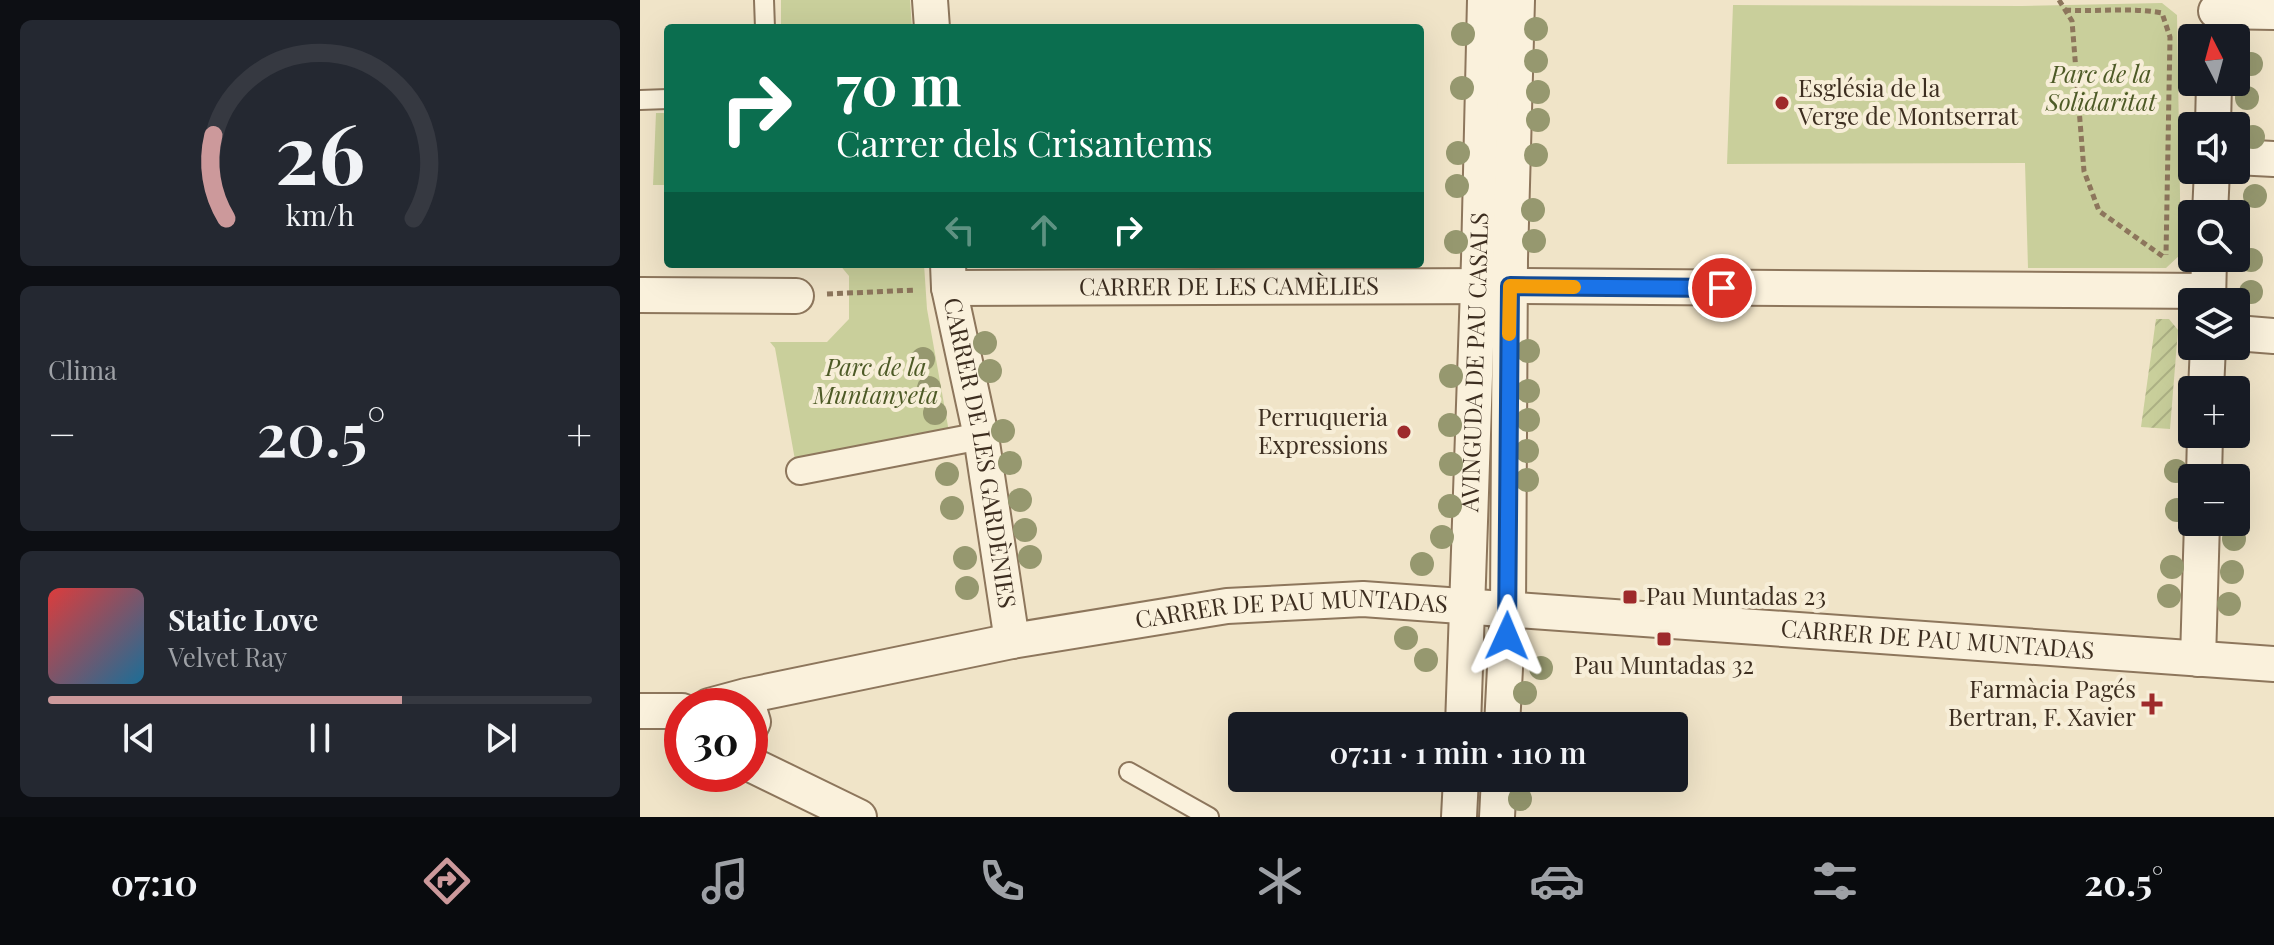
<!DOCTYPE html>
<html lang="es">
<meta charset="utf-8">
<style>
:root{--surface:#171b24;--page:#242831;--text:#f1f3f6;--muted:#9ea1a6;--line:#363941;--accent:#cc999b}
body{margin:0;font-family:"Playfair Display",serif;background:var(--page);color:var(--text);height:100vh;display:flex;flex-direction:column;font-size:30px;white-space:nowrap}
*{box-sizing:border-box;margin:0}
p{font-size:26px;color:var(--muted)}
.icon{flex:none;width:44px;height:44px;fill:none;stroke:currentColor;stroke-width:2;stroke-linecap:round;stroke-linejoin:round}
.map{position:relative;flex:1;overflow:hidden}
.panel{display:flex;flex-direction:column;gap:20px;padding:20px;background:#0d0f14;width:640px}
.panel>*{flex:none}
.hud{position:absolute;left:24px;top:24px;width:760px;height:244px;border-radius:8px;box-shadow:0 8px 32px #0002;background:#0b6e4f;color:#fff;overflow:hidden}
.needle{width:52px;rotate:354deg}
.controls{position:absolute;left:1538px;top:24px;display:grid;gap:16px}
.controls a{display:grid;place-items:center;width:72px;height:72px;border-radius:8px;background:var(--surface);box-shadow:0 8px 32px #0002;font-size:40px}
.speed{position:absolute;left:24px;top:688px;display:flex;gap:16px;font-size:40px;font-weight:700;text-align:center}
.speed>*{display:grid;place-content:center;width:104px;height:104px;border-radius:50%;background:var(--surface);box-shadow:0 8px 32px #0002;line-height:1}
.speed .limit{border:12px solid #d22;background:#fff;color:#111}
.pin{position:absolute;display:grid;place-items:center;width:68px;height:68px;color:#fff;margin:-34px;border:4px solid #fff;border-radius:50%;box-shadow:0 2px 8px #0007}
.me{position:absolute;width:88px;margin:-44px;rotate:1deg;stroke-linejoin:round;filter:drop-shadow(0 0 6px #0008)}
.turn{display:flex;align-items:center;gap:28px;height:168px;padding:0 40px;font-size:36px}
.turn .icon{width:104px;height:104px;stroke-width:2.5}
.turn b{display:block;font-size:56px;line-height:68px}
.lanes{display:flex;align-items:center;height:76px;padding:0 40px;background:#0003;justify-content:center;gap:40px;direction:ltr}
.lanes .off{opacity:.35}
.big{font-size:60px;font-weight:600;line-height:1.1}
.panel .widget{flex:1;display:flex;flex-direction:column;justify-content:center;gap:12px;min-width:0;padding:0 28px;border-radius:12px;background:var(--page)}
.panel .dial{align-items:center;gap:0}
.dial svg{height:208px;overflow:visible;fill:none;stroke:var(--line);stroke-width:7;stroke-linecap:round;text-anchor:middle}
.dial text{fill:var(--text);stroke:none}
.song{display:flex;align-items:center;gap:24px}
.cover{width:96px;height:96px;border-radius:12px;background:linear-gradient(135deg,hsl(0 70% 55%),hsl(200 70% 35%))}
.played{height:8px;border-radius:4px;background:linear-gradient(90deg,var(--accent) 65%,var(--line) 65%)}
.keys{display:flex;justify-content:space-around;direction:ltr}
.heat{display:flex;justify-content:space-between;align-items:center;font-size:44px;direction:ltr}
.trip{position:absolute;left:588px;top:712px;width:460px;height:80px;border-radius:8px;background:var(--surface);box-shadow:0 8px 32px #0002;font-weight:600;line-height:80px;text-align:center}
.tabs{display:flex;height:128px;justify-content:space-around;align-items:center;background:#090b0e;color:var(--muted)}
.tabs .icon{width:56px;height:56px}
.tabs .active{color:var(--accent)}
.tabs b{font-size:36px;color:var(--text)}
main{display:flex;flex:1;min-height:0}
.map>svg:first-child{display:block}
.green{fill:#c9cf9b}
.garden{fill:url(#garden-furrows)}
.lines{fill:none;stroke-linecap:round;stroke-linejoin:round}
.service-casing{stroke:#8d765c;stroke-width:22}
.pedestrian-casing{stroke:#8d765c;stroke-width:30}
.minor-casing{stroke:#8d765c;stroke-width:38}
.path{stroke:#8d765c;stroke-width:5;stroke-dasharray:6 4;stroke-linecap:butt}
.service{stroke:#faf1dc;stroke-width:18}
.pedestrian{stroke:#faf1dc;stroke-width:26}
.minor{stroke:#faf1dc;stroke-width:34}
.tree{fill:#96986f}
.route-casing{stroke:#114b97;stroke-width:20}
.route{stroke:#1a73e8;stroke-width:14}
.slow{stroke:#f59e0b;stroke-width:14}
.poi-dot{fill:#9e2a2b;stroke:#f7eed8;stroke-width:3}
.labels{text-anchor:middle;stroke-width:8;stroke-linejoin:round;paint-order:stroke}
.park-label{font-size:24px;font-style:italic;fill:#4d5a26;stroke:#f7eed8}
.poi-label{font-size:24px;fill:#3d2e20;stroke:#f7eed8;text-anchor:start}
.street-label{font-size:24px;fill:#3d2e20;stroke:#f7eed8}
</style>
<main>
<section class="panel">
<div class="widget dial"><svg viewBox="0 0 100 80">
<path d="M14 69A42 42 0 1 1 86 69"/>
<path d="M14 69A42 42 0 0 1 9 37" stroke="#cc999b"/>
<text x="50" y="56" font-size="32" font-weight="700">26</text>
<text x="50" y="72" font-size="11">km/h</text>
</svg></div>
<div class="widget"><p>Clima</p>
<div class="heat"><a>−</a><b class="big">20.5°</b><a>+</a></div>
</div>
<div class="widget">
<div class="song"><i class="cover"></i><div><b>Static Love</b><p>Velvet Ray</p></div></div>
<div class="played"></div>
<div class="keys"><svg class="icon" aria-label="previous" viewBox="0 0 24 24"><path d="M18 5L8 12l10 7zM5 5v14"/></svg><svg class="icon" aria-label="pause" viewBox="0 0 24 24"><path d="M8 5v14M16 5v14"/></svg><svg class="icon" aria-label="next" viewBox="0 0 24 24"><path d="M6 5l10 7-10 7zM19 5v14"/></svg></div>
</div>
</section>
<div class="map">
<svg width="1634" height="817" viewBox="0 0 1634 817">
<defs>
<pattern id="garden-furrows" width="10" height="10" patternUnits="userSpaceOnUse" patternTransform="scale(2)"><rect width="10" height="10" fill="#c9cf9b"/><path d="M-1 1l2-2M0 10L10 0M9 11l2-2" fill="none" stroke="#aeb285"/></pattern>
</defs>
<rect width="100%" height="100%" fill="#f0e4c8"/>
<g class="green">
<polygon points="141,0 270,0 272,28 141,28"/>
<polygon points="1522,3 1537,15 1541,254 1526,268 1388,268 1385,163 1087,164 1093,5 1382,6"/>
<polygon points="16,113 28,113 28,185 13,185"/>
<polygon points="199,264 284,264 287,309 309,432 155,460 135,348 130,342 187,342 209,319 209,276"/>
</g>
<polygon class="garden" points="1516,319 1529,319 1538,330 1530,429 1501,427"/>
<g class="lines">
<defs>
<g id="service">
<polyline points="124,0 125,28"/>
<polyline points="0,100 28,99"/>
<polyline points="489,772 569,817"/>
</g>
<polyline id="pedestrian" points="160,471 341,436"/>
<g id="minor">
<polyline points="290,0 292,28"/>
<polyline points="1576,11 1634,12"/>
<polyline points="1573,126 1574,82"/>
<polyline points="1596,157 1634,159"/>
<polyline points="1570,214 1572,170"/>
<path id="s1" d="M308 264 309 288 341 436 372 641"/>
<path id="s2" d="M309 288 870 286 1568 291"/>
<polyline points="0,295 156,296"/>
<polyline points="1568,302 1569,258"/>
<polyline points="1596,333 1634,336"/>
<polyline points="1566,390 1568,346"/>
<polyline points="1564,478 1565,434"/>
<polyline points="1558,659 1562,522"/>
<path id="s3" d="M69 706 106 696 372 641 587 606 723 599 1634 664"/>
<polyline points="0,711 42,711"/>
<polyline points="110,712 113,722 110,728"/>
<path id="s4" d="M823 726 839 259 845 0"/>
<polyline points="862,726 868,610 870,259 877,0"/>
<polyline points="110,764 219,817"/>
<polyline points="819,817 821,778"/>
<polyline points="857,817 859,778"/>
</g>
</defs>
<use href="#service" class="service-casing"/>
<use href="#pedestrian" class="pedestrian-casing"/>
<use href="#minor" class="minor-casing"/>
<g class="path">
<polyline points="1419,0 1432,21 1444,171 1459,211 1525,258"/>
<path d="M1425 10C1458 12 1490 7 1522 13L1530 37 1526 255"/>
<polyline points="187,294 276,290"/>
</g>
<use href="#service" class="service"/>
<use href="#pedestrian" class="pedestrian"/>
<use href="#minor" class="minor"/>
</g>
<g class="tree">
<circle cx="896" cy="29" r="12"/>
<circle cx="823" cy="34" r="12"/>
<circle cx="896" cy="61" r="12"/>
<circle cx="1611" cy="64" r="12"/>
<circle cx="822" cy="88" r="12"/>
<circle cx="898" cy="92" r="12"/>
<circle cx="1607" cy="98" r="12"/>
<circle cx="898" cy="120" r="12"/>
<circle cx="1613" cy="137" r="12"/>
<circle cx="818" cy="153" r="12"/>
<circle cx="896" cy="155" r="12"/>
<circle cx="817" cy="186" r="12"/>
<circle cx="1615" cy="196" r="12"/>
<circle cx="893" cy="210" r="12"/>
<circle cx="894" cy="241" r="12"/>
<circle cx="816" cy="242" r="12"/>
<circle cx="1611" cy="260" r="12"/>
<circle cx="1611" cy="292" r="12"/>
<circle cx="345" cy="343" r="12"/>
<circle cx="888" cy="351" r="12"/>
<circle cx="283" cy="359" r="12"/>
<circle cx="350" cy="371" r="12"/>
<circle cx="811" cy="376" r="12"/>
<circle cx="289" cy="388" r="12"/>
<circle cx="888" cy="391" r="12"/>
<circle cx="295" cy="413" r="12"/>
<circle cx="888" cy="420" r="12"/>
<circle cx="810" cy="425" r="12"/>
<circle cx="363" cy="431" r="12"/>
<circle cx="887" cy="451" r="12"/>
<circle cx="370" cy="463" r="12"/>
<circle cx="811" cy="464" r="12"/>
<circle cx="1536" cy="471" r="12"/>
<circle cx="307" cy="474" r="12"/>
<circle cx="887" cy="480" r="12"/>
<circle cx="380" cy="500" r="12"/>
<circle cx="810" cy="506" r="12"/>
<circle cx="312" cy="508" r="12"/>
<circle cx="1537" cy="510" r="12"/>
<circle cx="385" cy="530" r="12"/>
<circle cx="802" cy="537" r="12"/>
<circle cx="1594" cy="539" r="12"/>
<circle cx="390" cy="557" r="12"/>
<circle cx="325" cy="558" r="12"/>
<circle cx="782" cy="564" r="12"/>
<circle cx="1532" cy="567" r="12"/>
<circle cx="1592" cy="572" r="12"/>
<circle cx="327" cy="588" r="12"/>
<circle cx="1529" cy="596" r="12"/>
<circle cx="1589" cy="604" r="12"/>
<circle cx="766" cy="638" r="12"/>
<circle cx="786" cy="660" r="12"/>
<circle cx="901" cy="668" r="12"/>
<circle cx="885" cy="693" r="12"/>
<circle cx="880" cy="799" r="12"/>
</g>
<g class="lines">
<defs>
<polyline id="route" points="867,636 870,286 1082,288"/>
</defs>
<use href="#route" class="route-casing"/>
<use href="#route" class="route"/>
<polyline class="slow" points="869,334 870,286 934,287"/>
</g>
<g class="poi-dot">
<circle cx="1142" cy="103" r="8"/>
<circle cx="764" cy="432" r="8"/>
<rect x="982" y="589" width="16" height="16" rx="4"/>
<rect x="1016" y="631" width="16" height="16" rx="4"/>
<path d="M1508 692h8v8h8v8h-8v8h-8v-8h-8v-8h8z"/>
</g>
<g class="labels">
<g class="park-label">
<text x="1461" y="83">Parc de la<tspan x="1461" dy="28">Solidaritat</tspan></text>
<text x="236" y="376">Parc de la<tspan x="236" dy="28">Muntanyeta</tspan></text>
</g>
<g class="poi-label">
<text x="1158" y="97">Església de la<tspan x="1158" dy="28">Verge de Montserrat</tspan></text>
<text x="748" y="426" text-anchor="end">Perruqueria<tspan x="748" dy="28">Expressions</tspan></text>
<text x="1006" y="605">Pau Muntadas 23</text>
<text x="1024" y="674" text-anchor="middle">Pau Muntadas 32</text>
<text x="1496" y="698" text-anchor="end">Farmàcia Pagés<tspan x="1496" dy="28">Bertran, F. Xavier</tspan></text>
</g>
<g class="street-label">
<text dy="8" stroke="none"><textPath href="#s2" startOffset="280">CARRER DE LES CAMÈLIES</textPath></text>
<text dy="8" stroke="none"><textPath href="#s4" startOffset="364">AVINGUDA DE PAU CASALS</textPath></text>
<text dy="8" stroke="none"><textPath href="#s1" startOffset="192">CARRER DE LES GARDÈNIES</textPath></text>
<text dy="8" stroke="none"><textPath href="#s3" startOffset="592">CARRER DE PAU MUNTADAS</textPath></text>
<text dy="8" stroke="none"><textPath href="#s3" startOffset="1240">CARRER DE PAU MUNTADAS</textPath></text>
</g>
</g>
</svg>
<div class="controls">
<a><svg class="needle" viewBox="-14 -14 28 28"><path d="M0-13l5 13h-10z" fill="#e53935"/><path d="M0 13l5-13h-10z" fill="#9ea1a6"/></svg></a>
<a><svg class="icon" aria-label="sound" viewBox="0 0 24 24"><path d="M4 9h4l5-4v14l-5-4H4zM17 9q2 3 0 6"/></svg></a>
<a><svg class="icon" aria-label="search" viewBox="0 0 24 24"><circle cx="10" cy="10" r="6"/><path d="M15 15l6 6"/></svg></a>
<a><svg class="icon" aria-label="layers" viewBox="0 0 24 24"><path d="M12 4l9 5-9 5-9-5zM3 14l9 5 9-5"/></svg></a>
<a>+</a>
<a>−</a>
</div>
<div class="speed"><div class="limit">30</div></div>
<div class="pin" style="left:1082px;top:288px;background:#d93025"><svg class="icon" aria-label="arrive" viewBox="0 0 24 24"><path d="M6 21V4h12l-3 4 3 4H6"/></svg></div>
<svg class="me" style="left:867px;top:636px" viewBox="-20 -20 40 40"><path d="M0-17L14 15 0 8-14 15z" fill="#1a73e8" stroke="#fff" stroke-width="4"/></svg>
<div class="trip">07:11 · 1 min · 110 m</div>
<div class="hud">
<div class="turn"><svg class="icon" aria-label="right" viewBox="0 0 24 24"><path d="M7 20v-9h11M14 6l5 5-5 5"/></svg><div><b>70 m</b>Carrer dels Crisantems</div></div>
<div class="lanes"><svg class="icon off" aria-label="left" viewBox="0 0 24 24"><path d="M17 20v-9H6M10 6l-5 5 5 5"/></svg><svg class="icon off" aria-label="ahead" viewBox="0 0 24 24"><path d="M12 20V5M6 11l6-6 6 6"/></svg><svg class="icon" aria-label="right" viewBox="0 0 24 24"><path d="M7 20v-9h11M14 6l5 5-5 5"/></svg></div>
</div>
</div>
</main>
<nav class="tabs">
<b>07:10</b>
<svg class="icon active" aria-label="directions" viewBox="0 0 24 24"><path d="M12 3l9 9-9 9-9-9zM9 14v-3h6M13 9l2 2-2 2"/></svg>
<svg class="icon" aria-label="music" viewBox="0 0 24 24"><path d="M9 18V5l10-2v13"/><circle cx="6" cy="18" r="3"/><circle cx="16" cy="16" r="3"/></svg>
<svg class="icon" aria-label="phone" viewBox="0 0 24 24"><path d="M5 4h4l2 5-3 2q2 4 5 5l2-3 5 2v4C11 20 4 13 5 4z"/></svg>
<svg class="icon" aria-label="climate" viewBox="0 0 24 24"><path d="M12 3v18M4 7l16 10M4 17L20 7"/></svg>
<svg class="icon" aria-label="car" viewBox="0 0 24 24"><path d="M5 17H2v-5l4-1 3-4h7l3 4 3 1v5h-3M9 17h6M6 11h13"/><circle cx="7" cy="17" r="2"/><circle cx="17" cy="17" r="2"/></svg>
<svg class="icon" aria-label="filters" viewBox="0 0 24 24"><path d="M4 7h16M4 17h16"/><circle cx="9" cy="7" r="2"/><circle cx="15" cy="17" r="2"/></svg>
<b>20.5°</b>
</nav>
